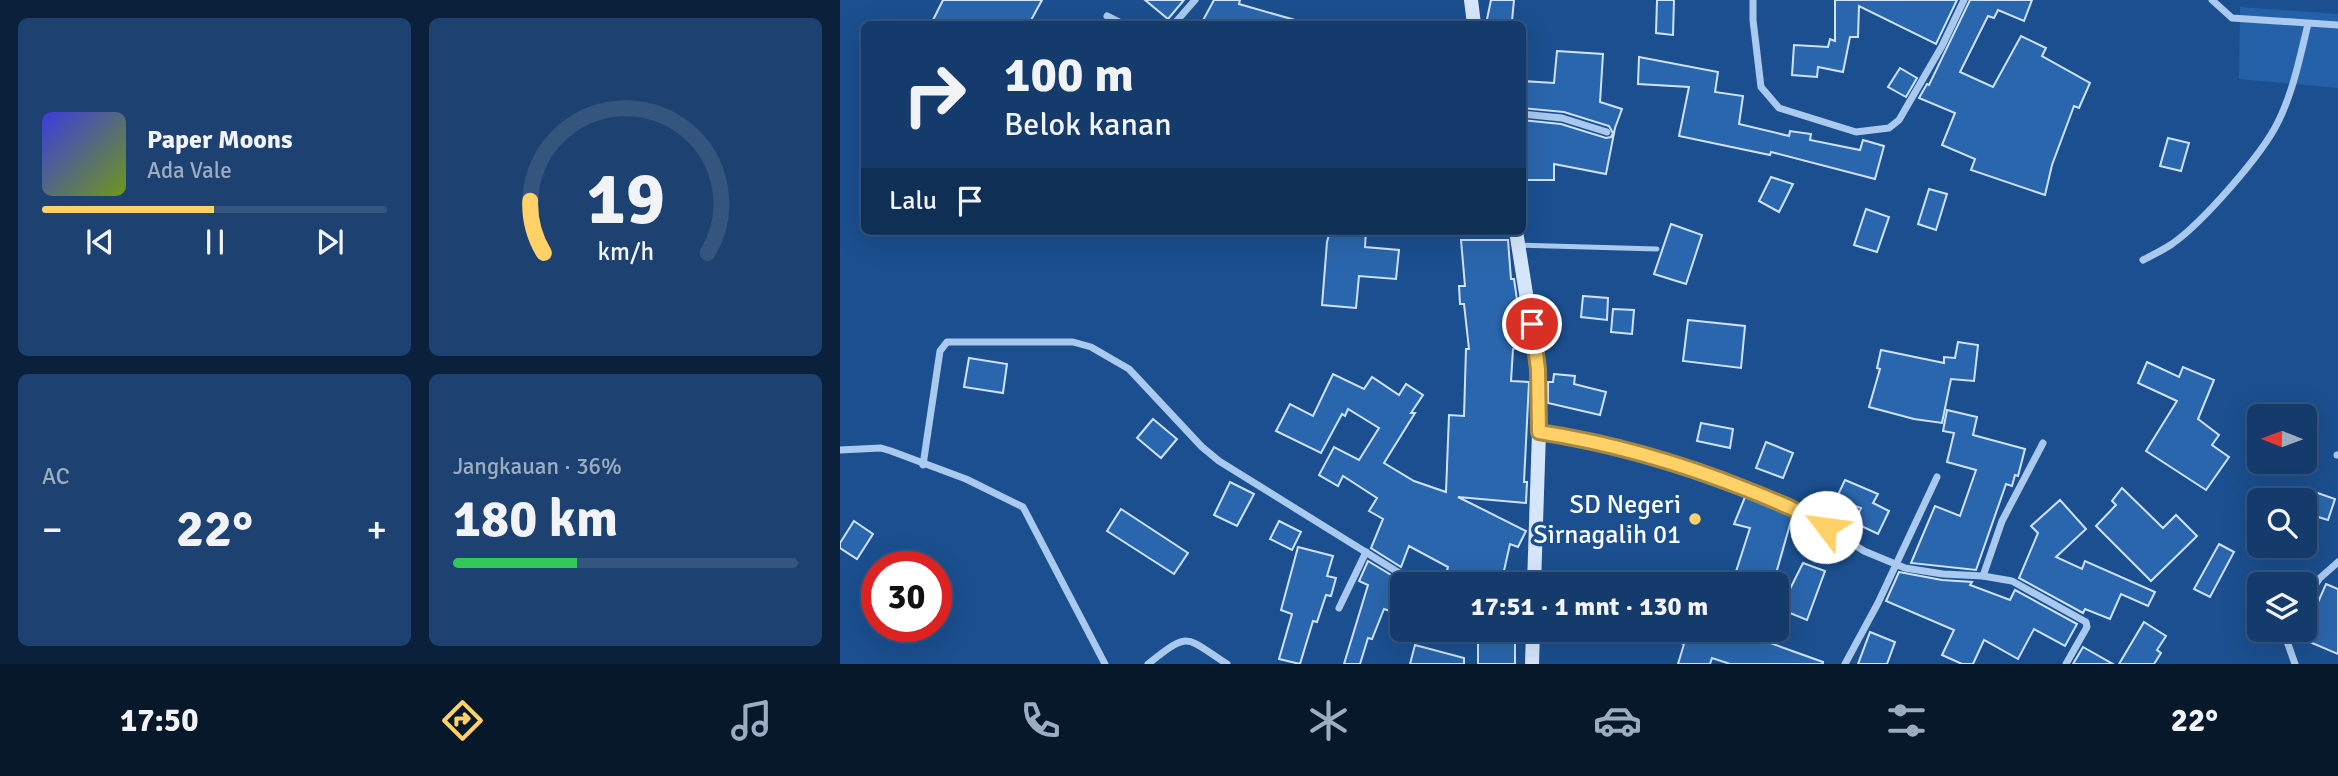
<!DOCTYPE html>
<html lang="id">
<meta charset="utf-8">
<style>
:root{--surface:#143b6b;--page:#1d4271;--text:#f1f3f6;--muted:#9dadc1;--line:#33557e;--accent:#ffd166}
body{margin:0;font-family:Signika,sans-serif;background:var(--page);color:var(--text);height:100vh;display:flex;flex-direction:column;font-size:26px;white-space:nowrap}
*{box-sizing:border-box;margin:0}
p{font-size:23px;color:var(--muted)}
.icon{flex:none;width:38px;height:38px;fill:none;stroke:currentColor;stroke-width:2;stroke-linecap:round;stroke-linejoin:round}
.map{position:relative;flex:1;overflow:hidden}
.drawer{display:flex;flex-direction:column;gap:18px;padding:18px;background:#0b203b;width:840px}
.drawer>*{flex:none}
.top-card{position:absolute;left:21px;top:21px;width:665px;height:214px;border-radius:10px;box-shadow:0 7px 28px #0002,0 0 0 2px var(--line);background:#143b6b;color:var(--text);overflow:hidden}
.needle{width:46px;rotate:271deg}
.tools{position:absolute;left:1407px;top:404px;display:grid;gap:14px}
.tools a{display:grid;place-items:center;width:70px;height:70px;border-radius:10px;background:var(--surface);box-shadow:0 7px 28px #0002,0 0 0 2px var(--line);font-size:35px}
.speed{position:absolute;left:21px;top:551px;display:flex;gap:14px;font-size:35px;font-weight:700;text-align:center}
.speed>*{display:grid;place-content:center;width:91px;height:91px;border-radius:50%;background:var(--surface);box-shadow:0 7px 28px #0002,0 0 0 2px var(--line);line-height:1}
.speed .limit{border:10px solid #d22;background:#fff;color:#111}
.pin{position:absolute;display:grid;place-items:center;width:60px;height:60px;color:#fff;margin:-30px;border:4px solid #fff;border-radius:50%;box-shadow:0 2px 7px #0007}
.me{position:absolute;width:77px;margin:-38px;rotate:300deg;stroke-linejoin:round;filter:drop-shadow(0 0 5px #0008)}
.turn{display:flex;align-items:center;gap:24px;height:147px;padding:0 28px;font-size:32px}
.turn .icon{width:91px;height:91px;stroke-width:2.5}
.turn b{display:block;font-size:49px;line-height:60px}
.then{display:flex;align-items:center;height:66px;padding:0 28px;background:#0003;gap:14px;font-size:26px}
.big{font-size:52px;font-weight:700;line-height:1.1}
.drawer .tile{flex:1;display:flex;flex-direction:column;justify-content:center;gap:10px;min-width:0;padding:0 24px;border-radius:10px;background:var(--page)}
.drawer .dial{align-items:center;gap:0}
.dial svg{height:182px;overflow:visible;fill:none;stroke:var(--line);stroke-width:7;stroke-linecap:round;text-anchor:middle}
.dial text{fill:var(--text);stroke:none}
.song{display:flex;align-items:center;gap:21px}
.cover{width:84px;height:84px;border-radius:10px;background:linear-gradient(135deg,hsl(240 70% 55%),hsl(80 70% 35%))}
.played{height:7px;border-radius:4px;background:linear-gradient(90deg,var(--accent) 50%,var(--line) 50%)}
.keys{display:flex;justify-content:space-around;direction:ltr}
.heat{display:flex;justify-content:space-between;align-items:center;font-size:38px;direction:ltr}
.charge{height:10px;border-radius:5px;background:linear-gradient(90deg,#34c759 36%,var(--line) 0)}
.drawer .tiles{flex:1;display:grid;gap:18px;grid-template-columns:repeat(2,1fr)}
.trip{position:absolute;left:550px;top:572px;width:399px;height:70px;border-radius:10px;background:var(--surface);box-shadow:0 7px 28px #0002,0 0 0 2px var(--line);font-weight:700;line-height:70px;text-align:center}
.tabs{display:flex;height:112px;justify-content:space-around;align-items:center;background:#08182b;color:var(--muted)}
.tabs .icon{width:49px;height:49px}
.tabs .on{color:var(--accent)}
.tabs b{font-size:32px;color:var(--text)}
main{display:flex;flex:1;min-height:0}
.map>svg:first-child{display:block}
.green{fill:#2461a8}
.building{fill:#2a66ad;stroke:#cfe3fa;stroke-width:2}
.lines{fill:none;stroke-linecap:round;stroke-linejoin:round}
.lane{stroke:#a9c9ee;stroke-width:5}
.street{stroke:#a9c9ee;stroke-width:7}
.secondary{stroke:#d6e6fa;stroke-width:14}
.route-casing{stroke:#a68842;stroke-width:18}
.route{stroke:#ffd166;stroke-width:12}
.poi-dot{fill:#ffd166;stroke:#1b4f8f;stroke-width:2.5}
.labels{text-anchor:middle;stroke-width:7;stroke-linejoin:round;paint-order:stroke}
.poi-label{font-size:26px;fill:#fff;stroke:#1b4f8f;text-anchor:end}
</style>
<main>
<section class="drawer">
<div class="tiles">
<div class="tile">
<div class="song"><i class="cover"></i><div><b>Paper Moons</b><p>Ada Vale</p></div></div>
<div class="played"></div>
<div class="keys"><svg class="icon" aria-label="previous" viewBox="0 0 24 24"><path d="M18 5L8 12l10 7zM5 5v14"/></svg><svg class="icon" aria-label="pause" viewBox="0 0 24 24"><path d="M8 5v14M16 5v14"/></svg><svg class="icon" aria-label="next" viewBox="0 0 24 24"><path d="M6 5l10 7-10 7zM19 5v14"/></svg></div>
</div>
<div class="tile dial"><svg viewBox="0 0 100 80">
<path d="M14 69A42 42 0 1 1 86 69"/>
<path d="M14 69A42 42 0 0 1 8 46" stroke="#ffd166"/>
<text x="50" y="56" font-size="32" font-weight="700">19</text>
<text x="50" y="72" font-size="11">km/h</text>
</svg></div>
<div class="tile"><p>AC</p>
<div class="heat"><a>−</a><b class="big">22°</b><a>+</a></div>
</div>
<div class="tile"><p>Jangkauan · 36%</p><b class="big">180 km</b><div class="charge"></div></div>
</div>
</section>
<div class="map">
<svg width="1498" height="664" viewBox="0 0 1498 664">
<rect width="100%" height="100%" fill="#1b4f8f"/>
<polygon class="green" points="1400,7 1498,14 1498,88 1399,79"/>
<g class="building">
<polygon points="103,0 202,0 189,24 91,24"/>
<polygon points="305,0 344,0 328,19"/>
<polygon points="374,0 400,0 399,4 455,20 454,24 361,24"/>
<polygon points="651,0 674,0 672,21 663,20 663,24 646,24"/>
<polygon points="817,0 834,0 833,35 816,33"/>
<polygon points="995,0 1117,0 1096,44 1019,6 1018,37 1010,37 1003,72 978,67 977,77 952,75 954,45 988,47 990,39 995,41"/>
<polygon points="1130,0 1192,0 1184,21 1158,10 1154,18 1148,16 1120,72 1153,87 1181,36 1206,48 1202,56 1250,83 1239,108 1234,106 1212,165 1205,195 1131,170 1135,159 1102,145 1115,113 1079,98 1087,84 1089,85"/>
<polygon points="717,51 763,54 760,102 782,109 775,128 766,174 714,164 714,180 682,180 682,120 721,124 766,138 771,137 773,133 769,126 724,112 682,108 682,81 714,83"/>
<polygon points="799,57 878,72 875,92 903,96 899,124 949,136 950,131 971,134 970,140 1020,150 1023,140 1044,146 1035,179 931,152 930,155 839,136 849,87 798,84"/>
<polygon points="1060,68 1077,78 1066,97 1048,87"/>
<polygon points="1328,138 1349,143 1341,171 1320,166"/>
<polygon points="931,177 953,184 939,212 919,201"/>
<polygon points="1089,189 1107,194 1096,230 1078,224"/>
<polygon points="1026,209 1049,217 1037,252 1014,245"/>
<polygon points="831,224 862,235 846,284 814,274"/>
<polygon points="490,231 526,231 525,247 559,250 556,279 519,276 516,308 482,305 487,242"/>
<polygon points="621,240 668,240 671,279 674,279 684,348 673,349 671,381 689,382 684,482 687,482 686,503 618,497 686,531 678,547 670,544 661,584 603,584 608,567 569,546 561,567 531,548 543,519 529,511 537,498 503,476 498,486 479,475 494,447 519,460 539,428 508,409 505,416 502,414 481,453 436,431 450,404 473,416 493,374 524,389 532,377 559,395 566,384 583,395 571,413 575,413 544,463 574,481 606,492 609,415 624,416 626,349 629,349 624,304 620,304 619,286 625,286"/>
<polygon points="743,296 768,298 767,320 741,317"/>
<polygon points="773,309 794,310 792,334 771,332"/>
<polygon points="848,320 905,326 901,368 843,361"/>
<polygon points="1118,342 1138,345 1134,381 1111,379 1102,423 1074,419 1029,407 1040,369 1037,368 1041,350 1104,363 1104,357 1115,358"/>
<polygon points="129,358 167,364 163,393 124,387"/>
<polygon points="1307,362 1339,377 1343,367 1374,380 1358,419 1379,435 1372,445 1389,457 1366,490 1306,451 1337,401 1298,383"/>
<polygon points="714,374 735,376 734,384 766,392 760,415 708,403 708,382 713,382"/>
<polygon points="1107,410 1137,417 1133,435 1185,449 1178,476 1175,475 1172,486 1166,484 1136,570 1071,563 1095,506 1120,516 1136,470 1107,462 1114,433 1103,431"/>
<polygon points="313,419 337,439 321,458 297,438"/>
<polygon points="861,423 893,429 890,448 857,441"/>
<polygon points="926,442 953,453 943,478 916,468"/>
<polygon points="1005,480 1038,494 1033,503 1049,511 1038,534 1015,523 1021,508 996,499"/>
<polygon points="390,482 414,494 397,526 374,515"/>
<polygon points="1282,488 1323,528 1336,515 1357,536 1311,581 1256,526 1276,505 1272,501"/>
<polygon points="1472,491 1495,499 1488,520 1465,513"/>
<polygon points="905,497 953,514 933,584 892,584 910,528 894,524"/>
<polygon points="1220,500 1246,529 1216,557 1242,569 1245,561 1315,592 1308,606 1281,594 1270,619 1245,609 1243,613 1179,578 1198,533 1191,526"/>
<polygon points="281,509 348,553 334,574 267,531"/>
<polygon points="14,521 33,534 17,559 0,548 0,543"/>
<polygon points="439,521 461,532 452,550 430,539"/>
<polygon points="1379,544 1394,552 1370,597 1354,589"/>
<polygon points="458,547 493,556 487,576 496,578 491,596 486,595 477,622 473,621 460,664 439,659 452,614 441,610"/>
<polygon points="528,561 556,578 552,589 562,592 562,615 544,609 532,639 528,638 520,664 504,664 528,585 519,581"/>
<polygon points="963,563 985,571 967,620 940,609"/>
<polygon points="1059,572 1102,580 1132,582 1130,585 1170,600 1175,590 1237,624 1225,646 1194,629 1178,659 1144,640 1133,664 1122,664 1102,655 1114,630 1046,601"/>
<polygon points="1486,584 1498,589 1498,654 1465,640 1465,613 1472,616"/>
<polygon points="1304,622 1326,636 1317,650 1321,653 1314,664 1279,664"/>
<polygon points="812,630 894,630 983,662 983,664 890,664 872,658 870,664 838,664 844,644 812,633"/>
<rect x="638" y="631" width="37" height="33"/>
<polygon points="1030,632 1055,642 1047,664 1018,664"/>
<polygon points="575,645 624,658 624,664 570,664"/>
<polygon points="1243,647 1273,664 1233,664"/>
</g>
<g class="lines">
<polyline class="lane" points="679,245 817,249"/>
<g class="street">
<polyline points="913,0 913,20 921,87 939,108 1016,132 1049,128 1059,120 1102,46 1124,0"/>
<polyline points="1372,0 1392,18 1498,25"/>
<polyline points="267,16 283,24"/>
<polyline points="334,24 355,0"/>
<polyline points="682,114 722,118 767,132"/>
<path d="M1303 260C1313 255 1323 250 1332 244 1362 223 1422 155 1438 122 1453 92 1460 57 1468 24"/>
<polyline points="700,432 799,452 874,476 963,512 1024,551 1065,568 1103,574 1143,576 1172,581 1246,622 1247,627 1226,664"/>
<polyline points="0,450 41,448 51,451 126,479 183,507 265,664"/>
<polyline points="1497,455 1498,455"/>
<polyline points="83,465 100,351 107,342 233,342 251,347 289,369 362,447 379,461 577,584"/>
<polyline points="1143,576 1162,521 1203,443"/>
<polyline points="1465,599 1480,578 1498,562"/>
<polyline points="499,608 526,552"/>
<polyline points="1443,630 1455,664"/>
<path d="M308 664C350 631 344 636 387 664"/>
<polyline points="1005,664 1038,603 1097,477"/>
</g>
<g class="secondary">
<polyline points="631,0 634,24"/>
<polyline points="676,231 698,369 699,432 694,584"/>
<polyline points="692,664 693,630"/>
</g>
</g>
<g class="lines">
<defs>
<path id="route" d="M692 324 698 369 699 432C771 443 840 463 908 490 935 501 961 511 986 527"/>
</defs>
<use href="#route" class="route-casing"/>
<use href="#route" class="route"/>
</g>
<circle class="poi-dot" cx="855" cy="519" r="7"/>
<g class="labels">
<g class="poi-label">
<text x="841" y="513">SD Negeri<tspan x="841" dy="30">Sirnagalih 01</tspan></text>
</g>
</g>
</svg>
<div class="tools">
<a><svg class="needle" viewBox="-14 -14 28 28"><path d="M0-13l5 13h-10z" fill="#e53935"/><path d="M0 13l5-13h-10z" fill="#9dadc1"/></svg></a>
<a><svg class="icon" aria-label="search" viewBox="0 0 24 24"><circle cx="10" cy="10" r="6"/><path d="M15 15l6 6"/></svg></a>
<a><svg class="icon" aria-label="layers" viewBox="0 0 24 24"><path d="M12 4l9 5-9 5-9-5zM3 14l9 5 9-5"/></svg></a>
</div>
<div class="speed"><div class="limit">30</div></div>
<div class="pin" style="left:692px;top:324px;background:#d93025"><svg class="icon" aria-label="arrive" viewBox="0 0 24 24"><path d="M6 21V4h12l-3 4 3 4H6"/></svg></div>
<svg class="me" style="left:986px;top:527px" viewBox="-20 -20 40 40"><circle r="19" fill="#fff"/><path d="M0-13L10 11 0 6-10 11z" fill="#ffd166"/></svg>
<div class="trip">17:51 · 1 mnt · 130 m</div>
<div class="top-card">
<div class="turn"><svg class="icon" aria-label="right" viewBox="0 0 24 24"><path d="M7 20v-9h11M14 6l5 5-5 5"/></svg><div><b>100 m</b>Belok kanan</div></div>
<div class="then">Lalu<svg class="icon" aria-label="arrive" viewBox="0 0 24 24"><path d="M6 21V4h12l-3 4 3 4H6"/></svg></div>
</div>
</div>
</main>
<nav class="tabs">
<b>17:50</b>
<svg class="icon on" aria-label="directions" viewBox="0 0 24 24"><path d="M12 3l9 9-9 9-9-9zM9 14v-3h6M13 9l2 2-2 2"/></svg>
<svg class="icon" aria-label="music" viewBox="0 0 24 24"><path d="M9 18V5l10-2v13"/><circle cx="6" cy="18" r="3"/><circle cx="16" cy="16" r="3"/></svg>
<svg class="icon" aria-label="phone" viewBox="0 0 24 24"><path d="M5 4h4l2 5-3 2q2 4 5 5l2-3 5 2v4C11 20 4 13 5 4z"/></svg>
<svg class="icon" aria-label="climate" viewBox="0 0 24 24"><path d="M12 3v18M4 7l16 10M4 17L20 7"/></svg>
<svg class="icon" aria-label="car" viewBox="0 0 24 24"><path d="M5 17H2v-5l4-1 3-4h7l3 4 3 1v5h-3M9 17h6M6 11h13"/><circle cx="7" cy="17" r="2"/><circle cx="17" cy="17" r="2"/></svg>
<svg class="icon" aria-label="filters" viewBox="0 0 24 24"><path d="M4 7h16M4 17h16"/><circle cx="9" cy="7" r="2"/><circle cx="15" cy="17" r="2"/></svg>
<b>22°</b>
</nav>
